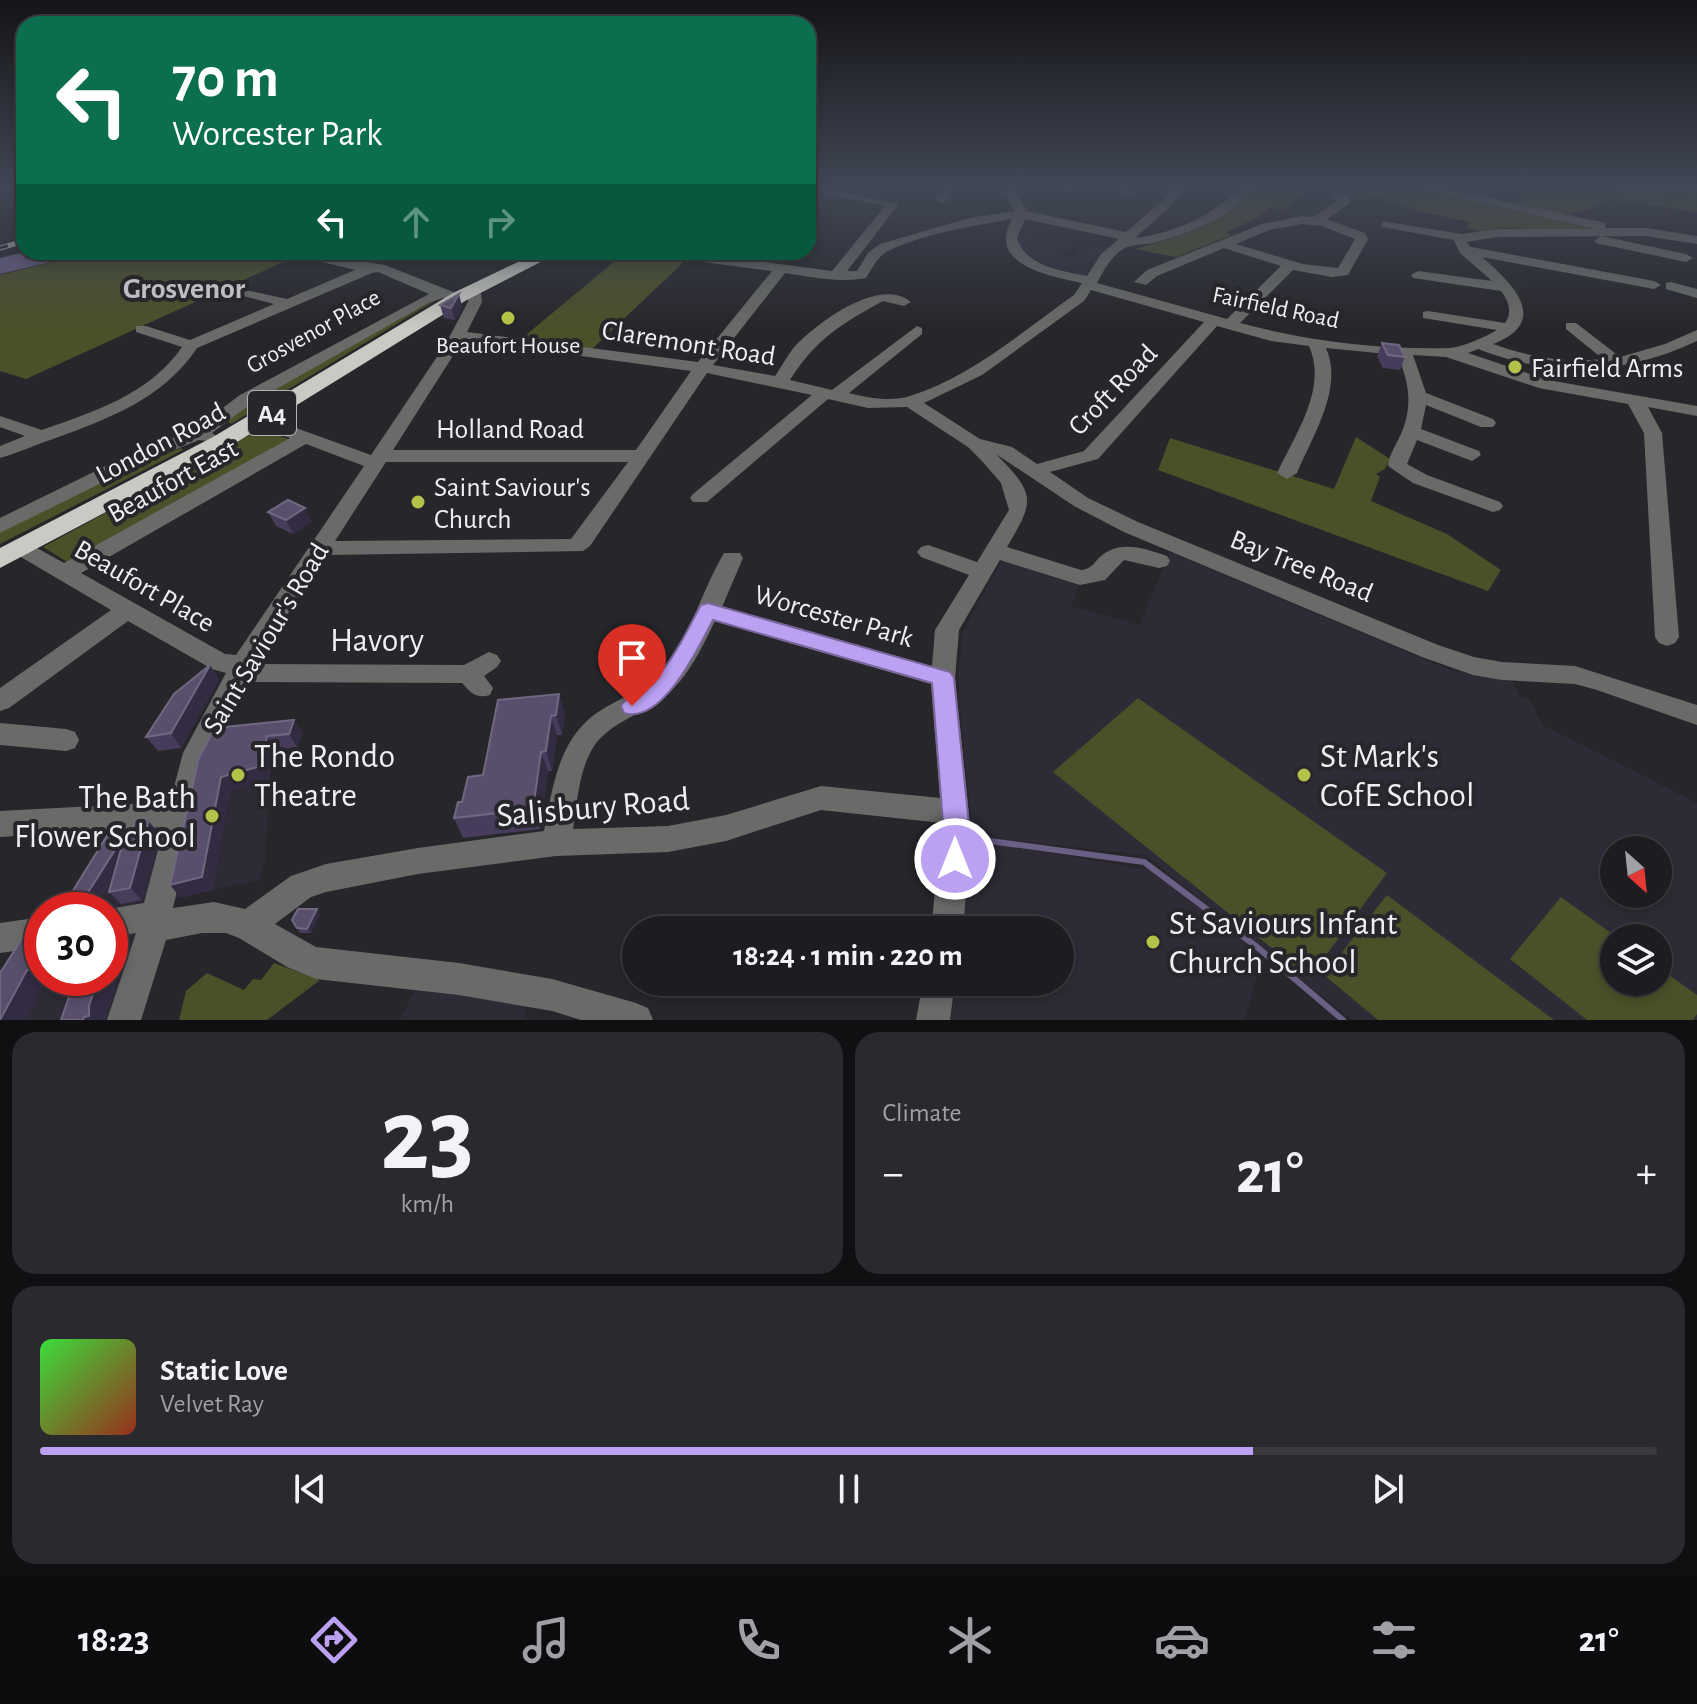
<!DOCTYPE html>
<meta charset="utf-8">
<style>
:root{--surface:#1d1c20;--page:#2a292d;--text:#f1f3f6;--muted:#a0a1a5;--line:#3b3a3e;--accent:#bca0f2}
body{margin:0;font-family:"Alegreya Sans",sans-serif;background:var(--page);color:var(--text);height:100vh;display:flex;flex-direction:column;font-size:30px;white-space:nowrap}
*{box-sizing:border-box;margin:0}
p{font-size:26px;color:var(--muted)}
.icon{flex:none;width:44px;height:44px;fill:none;stroke:currentColor;stroke-width:2;stroke-linecap:round;stroke-linejoin:round}
.map{position:relative;height:1020px;overflow:hidden}
.details{display:flex;flex-direction:column;gap:12px;padding:12px;background:#100f12;flex:1}
.details>*{flex:none}
.hud{position:absolute;left:16px;top:16px;width:800px;height:244px;border-radius:24px;box-shadow:0 4px 12px #0003,0 0 0 2px var(--line);background:#0b6e4f;color:#fff;overflow:hidden}
.needle{width:52px;rotate:153deg}
.fabs{position:absolute;left:1600px;top:836px;display:grid;gap:16px}
.fabs a{display:grid;place-items:center;width:72px;height:72px;border-radius:50%;background:var(--surface);box-shadow:0 4px 12px #0003,0 0 0 2px var(--line);font-size:40px}
.speed{position:absolute;left:24px;top:892px;display:flex;gap:16px;font-size:40px;font-weight:700;text-align:center}
.speed>*{display:grid;place-content:center;width:104px;height:104px;border-radius:50%;background:var(--surface);box-shadow:0 4px 12px #0003,0 0 0 2px var(--line);line-height:1}
.speed .limit{border:12px solid #d22;background:#fff;color:#111}
.pin{position:absolute;display:grid;place-items:center;width:68px;height:68px;color:#fff;margin:-82px -34px;border-radius:50% 50% 50% 0;rotate:-45deg;box-shadow:0 0 8px #0007}
.pin .icon{rotate:45deg}
.me{position:absolute;width:88px;margin:-44px;rotate:0deg;stroke-linejoin:round;filter:drop-shadow(0 0 6px #0008)}
.turn{display:flex;align-items:center;gap:28px;height:168px;padding:0 24px;font-size:36px}
.turn .icon{width:104px;height:104px;stroke-width:2.5}
.turn b{display:block;font-size:56px;line-height:68px}
.lanes{display:flex;align-items:center;height:76px;padding:0 24px;background:#0003;justify-content:center;gap:40px;direction:ltr}
.lanes .off{opacity:.35}
.big{font-size:60px;font-weight:700;line-height:1.1}
.details .card{flex:1;display:flex;flex-direction:column;justify-content:center;gap:12px;min-width:0;padding:0 28px;border-radius:24px;background:var(--page)}
.details .dial{align-items:center;gap:0}
.dial b{font-size:104px;line-height:1}
.song{display:flex;align-items:center;gap:24px}
.cover{width:96px;height:96px;border-radius:12px;background:linear-gradient(135deg,hsl(120 70% 55%),hsl(10 70% 35%))}
.played{height:8px;border-radius:4px;background:linear-gradient(90deg,var(--accent) 75%,var(--line) 75%)}
.keys{display:flex;justify-content:space-around;direction:ltr}
.heat{display:flex;justify-content:space-between;align-items:center;font-size:44px;direction:ltr}
.details .tiles{flex:1;display:grid;gap:12px;grid-template-columns:1fr 1fr}
.card:last-child{grid-column:span 2}
.trip{position:absolute;left:622px;top:916px;width:452px;height:80px;border-radius:40px;background:var(--surface);box-shadow:0 4px 12px #0003,0 0 0 2px var(--line);font-weight:700;line-height:80px;text-align:center}
.dock{display:flex;height:128px;justify-content:space-around;align-items:center;background:#0c0b0d;color:var(--muted)}
.dock .icon{width:56px;height:56px}
.dock .current{color:var(--accent)}
.dock b{font-size:36px;color:var(--text)}
.map>svg:first-child{display:block}
.built{fill:#2e2b36;fill-rule:evenodd}
.green{fill:#4b5029}
.water{fill:#6a5f85}
.lines{fill:none;stroke-linecap:round;stroke-linejoin:round}
.stream{stroke:#6a5f85;stroke-width:6}
.minor{fill:#6a6b68;fill-rule:evenodd}
.highway{fill:#c9cac3;fill-rule:evenodd}
.rail-casing{stroke:#b9b8bc;stroke-width:5}
.rail{stroke:#27262b;stroke-width:3;stroke-dasharray:8;stroke-linecap:butt}
.wall{fill:#473c5c}
.shaded-wall{fill:#322b42}
.building{fill:#594f6c;stroke:#706881;stroke-width:2}
.route{fill:#bca0f2;stroke:#7a689d;stroke-width:2}
.poi-dot{fill:#b4c24a;stroke:#27262b;stroke-width:3}
.labels{text-anchor:middle;stroke-width:8;stroke-linejoin:round;paint-order:stroke}
.far-street-label{font-size:24px;fill:#efeef2;stroke:#27262b}
.far-poi-label{font-size:24px;fill:#efeef2;stroke:#27262b}
.shield{fill:#27262b;stroke:#b3b2b6;stroke-width:2}
.shield-label{font-size:26px;font-weight:bold;fill:#efeef2}
.street-label{font-size:28px;fill:#efeef2;stroke:#27262b}
.poi-label{font-size:28px;fill:#efeef2;stroke:#27262b;text-anchor:start}
.far-district-label{font-size:30px;font-weight:bold;fill:#bebdc4;stroke:#27262b}
.near-street-label{font-size:34px;fill:#efeef2;stroke:#27262b}
.near-poi-label{font-size:34px;fill:#efeef2;stroke:#27262b;text-anchor:start}
</style>
<div class="map">
<svg width="1697" height="1020" viewBox="0 0 1697 1020">
<rect width="100%" height="100%" fill="#27262b"/>
<g class="built">
<polygon points="1019,233 1072,243 1062,255 1074,258 1084,245 1107,247 1084,277 1032,261 1019,246"/>
<path d="M1170 552 1452 671 1513 682 1520 697 1529 698 1543 725 1697 803V1020H1352L1145 855 973 836 959 699V665L963 631 1003 558 1080 583 1071 606 1139 625ZM1614 850H1658V894H1614ZM1614 938H1658V982H1614Z"/>
<polygon points="303,733 297,749 274,752 269,785 265,861 259,880 148,904 108,1020 0,1020 42,978 110,978 110,910 75,910 126,825 189,823 223,741"/>
<polygon points="974,841 1151,870 1262,955 1245,1020 951,1020 956,982 1060,982 1060,930 962,930"/>
<polygon points="417,986 523,1003 526,1018 531,1020 400,1020"/>
</g>
<g class="green">
<path d="M1247 186H1316L1281 210 1272 207 1255 219 1226 232 1231 235 1176 257 1135 249C1174 238 1221 226 1247 194Z"/>
<polygon points="1324,186 1364,186 1410,199 1427,189 1601,230 1503,228 1479,231 1467,228 1470,222 1411,209 1410,206 1370,196 1363,200 1351,199 1353,196 1343,190"/>
<polygon points="1534,186 1588,186 1617,193 1654,191 1674,196 1697,193 1697,212 1611,199 1588,210 1558,215 1510,207 1538,188"/>
<polygon points="93,252 305,252 26,379 0,371 0,275"/>
<polygon points="626,252 687,259 592,349 521,339"/>
<polygon points="436,300 231,424 225,419 233,410 424,302"/>
<polygon points="260,429 291,440 69,563 43,547"/>
<polygon points="1356,437 1390,459 1385,469 1376,474 1380,477 1371,501 1447,534 1501,570 1488,591 1158,470 1170,438 1334,489"/>
<polygon points="181,448 183,450 0,544 0,532 104,479"/>
<polygon points="1138,698 1387,873 1309,978 1053,772"/>
<polygon points="1387,895 1554,1020 1378,1020 1324,975"/>
<polygon points="1561,897 1618,938 1614,938 1614,982 1658,982 1658,967 1697,995 1697,1014 1693,1020 1587,1020 1510,959"/>
<polygon points="274,963 320,980 267,1020 179,1020 186,991 207,973 244,990 253,979 261,980"/>
</g>
<polygon class="water" points="24,252 93,252 0,274 0,258"/>
<g class="lines">
<polyline class="stream" points="975,839 1144,862 1257,947 1343,1020"/>
<g class="minor">
<path d="M808 186 899 204 847 271H857L868 253 880 244 969 218 1014 211 1003 186H1013L1026 211 1126 232 1162 201 1173 186H1184L1170 207 1135 238C1177 233 1213 214 1244 186H1255C1232 218 1191 233 1153 243 1144 245 1130 244 1123 249 1111 257 1103 271 1097 283L1227 319 1281 266 1224 248 1157 276 1146 285 1134 282 1147 270 1262 224 1302 216 1313 217 1338 201 1333 196 1335 194 1349 196 1350 203 1327 219 1365 233 1368 239 1348 275 1332 277 1293 270 1240 323C1306 341 1382 350 1450 348 1463 347 1485 337 1497 330L1423 318V312L1428 311 1505 323C1513 312 1508 300 1501 291L1413 278 1411 275 1418 271 1492 281 1460 253 1454 240 1382 227V221L1462 234 1498 229H1596L1420 189 1415 186H1434L1601 222 1605 223 1606 228H1646L1697 236V244L1646 236 1498 237 1466 242 1471 247 1654 281 1661 285 1654 289 1482 257C1512 283 1552 321 1493 344 1529 357 1565 363 1603 359L1566 329V323H1576L1620 357 1665 344 1697 330V341C1625 375 1552 378 1478 349L1468 353 1548 380 1697 406V416L1648 407 1662 433 1679 637 1675 643 1667 646 1659 643 1655 637 1644 433 1628 404 1539 388 1446 357 1413 355 1426 393 1493 419 1496 423 1493 427H1481L1426 405 1421 429 1479 451 1481 455 1472 461 1417 440 1407 464 1427 475 1500 502 1503 506 1500 510 1493 512 1413 483 1388 466C1389 455 1395 447 1400 436 1413 409 1410 382 1397 355L1326 348C1344 388 1312 437 1297 473L1287 479 1277 473C1295 435 1328 388 1309 346L1271 341 1217 326 1098 459 1050 472 1088 498 1138 522 1438 645 1474 657 1502 662 1575 666 1697 705V725L1597 690 1575 684 1502 680 1473 675 1422 657 1124 532 1074 506 996 454C1037 495 1034 501 1007 547L1081 570C1091 569 1093 564 1100 557 1120 539 1145 549 1167 556L1170 561 1167 566 1159 568 1124 560 1105 580 1080 585 1000 560 959 630 955 678 971 835 963 930H931L942 823 821 810 726 841 668 852 556 856 418 874 326 892 311 897 275 924 316 947 459 963 552 979 636 1003 648 1008 653 1020H581L552 1011 459 995 316 979 287 967 239 938 226 933H202L166 940 141 1020H107L136 933 110 937V910H103L144 903 164 827 0 837V811L170 802 183 753 226 673 212 669 128 621 9 708 0 711V688L111 610 14 553 10 548 14 543H28L64 563 290 438 254 424 251 420 254 416 260 415 371 455 445 345 468 302 470 286H480L482 302 467 332 698 362 772 271 657 256 650 252H687L832 271 885 206 808 190ZM1012 219C986 265 1050 276 1082 283L1074 295C1023 331 971 377 910 396 892 402 867 398 849 393L922 334V328L917 326 832 390 790 380C816 339 841 324 883 301L904 306 911 302C881 276 819 321 796 345 788 354 782 366 775 376L713 365 785 273C812 277 839 283 866 278 873 267 878 255 890 250 923 234 976 225 1012 219ZM1025 219 1119 239 1101 254 1087 276C1062 271 1025 266 1017 238ZM1302 224 1321 226 1355 239 1338 268 1303 264 1236 244 1269 230ZM1091 290 1204 322 1084 451 1037 464 1012 447 980 439 924 403 982 375 1084 301ZM463 340 691 371 636 450H393ZM707 373 812 395 693 494 690 498 693 502H707L828 399 868 408 907 407 968 447 982 461 1001 483 1009 510 977 562 928 545 921 547 917 552 921 557 969 575 935 630 932 666 722 607 743 558 740 553H724C702 590 692 633 664 667 648 687 625 696 603 709 559 735 553 785 544 831L418 848 326 864 291 876 245 909 214 902 173 908 209 753 245 682 462 683C471 693 476 699 490 695L493 688 484 676 497 667 501 661 497 655 489 652 464 665 255 664 326 555 583 551 590 546ZM306 444 364 466 236 655 225 654 81 573ZM386 462H628L571 539 335 541ZM715 621 931 684 940 798 821 786 726 815 668 826 573 829C577 803 579 769 594 746 610 723 642 714 664 697 688 678 702 648 715 621Z"/>
<polygon points="943,186 954,186 945,202 941,203 935,199"/>
<polygon points="1057,186 1068,186 1072,191 1062,193"/>
<polygon points="1118,186 1129,186 1133,193 1123,195"/>
<polygon points="1616,188 1697,188 1697,194 1612,193 1612,189"/>
<polygon points="1601,236 1686,254 1693,258 1686,262 1596,243 1595,240"/>
<path d="M302 252 385 265 466 297 459 301 443 298 428 303 252 403 212 433 219 438 216 442 199 440 142 463 0 533V518L128 455 193 430 240 395 429 294 378 272 372 273 197 348C163 399 108 419 53 439 35 445 18 453 0 458V446L25 436 0 427V416L42 430C93 412 150 394 182 347L136 332V326H146L190 340 274 304 228 292V286L287 299 355 270 302 257Z"/>
<polygon points="1671,282 1697,289 1697,298 1666,289 1666,283"/>
<polygon points="0,723 66,729 75,732 79,740 75,748 66,751 0,745"/>
<polygon points="42,917 42,947 0,953 0,923"/>
<polygon points="923,982 955,982 950,1020 916,1020"/>
</g>
<polygon class="highway" points="539,252 560,252 465,301 229,447 0,568 0,548 213,437 453,293"/>
<defs>
<polyline id="rail" points="0,248 24,241"/>
</defs>
<use href="#rail" class="rail-casing"/>
<use href="#rail" class="rail"/>
</g>
<g class="wall">
<polygon points="440,305 462,306 455,320 444,318"/>
<polygon points="1382,343 1405,357 1400,370 1383,368 1377,356"/>
<polygon points="268,512 312,522 293,534 276,526"/>
<polygon points="210,665 219,680 181,748 158,751 146,737"/>
<polygon points="559,694 565,714 562,735 557,735 552,771 548,771 540,829 463,838 454,818 462,802"/>
<polygon points="294,720 302,733 297,747 275,749 269,779 230,790 212,890 181,898 199,757"/>
<polygon points="156,830 159,836 142,900 121,904 109,892 114,875 92,910 69,910 64,905"/>
<polygon points="320,914 311,933 300,933 292,920"/>
<polygon points="113,923 127,937 129,943 123,962 110,963 110,924"/>
<polygon points="42,930 42,978 110,978 110,963 120,972 104,1020 61,1020 82,979 44,984 25,1020 0,1020"/>
</g>
<g class="shaded-wall">
<polygon points="459,294 462,306 455,320 451,308"/>
<polygon points="305,508 312,522 293,534 286,520"/>
<polygon points="210,665 219,680 181,748 171,733"/>
<polygon points="559,694 565,714 562,735 556,715"/>
<polygon points="551,716 557,735 552,771 546,751"/>
<polygon points="294,720 302,733 297,747 289,734"/>
<polygon points="267,736 275,749 269,779 230,790 212,890 181,898 170,885 221,777"/>
<polygon points="541,752 548,771 540,829 533,809"/>
<polygon points="146,818 156,830 159,836 142,900 130,888"/>
<polygon points="127,831 135,840 92,910 86,910 80,905"/>
<polygon points="317,909 320,914 311,933 307,929"/>
<polygon points="113,923 127,937 129,943 123,962 110,949"/>
<polygon points="110,963 120,972 104,1020 83,1020 98,978 110,978"/>
<polygon points="27,970 44,984 25,1020 1,1020"/>
</g>
<g class="building">
<polygon points="459,294 451,308 440,305"/>
<polygon points="1382,343 1399,345 1405,357 1388,355"/>
<polygon points="288,500 305,508 286,520 268,512"/>
<polygon points="210,665 171,733 146,737 174,694"/>
<polygon points="559,694 556,715 551,716 546,751 541,752 533,809 454,818 458,802 462,802 468,777 483,775 498,700"/>
<polygon points="294,720 289,734 267,736 261,766 221,777 202,877 170,885 199,757 215,728"/>
<polygon points="146,818 148,823 130,888 109,892 127,828 132,828 137,819"/>
<polygon points="110,831 127,831 80,905 64,905"/>
<polygon points="298,909 317,909 307,929 297,928 292,920"/>
<polygon points="113,923 115,929 110,943 110,924"/>
<polygon points="42,930 42,968 27,970 0,1020 0,973 23,937 29,932"/>
<polygon points="83,978 98,978 89,1006 89,1016 84,1017 83,1020 61,1020 72,988"/>
</g>
<linearGradient id="sky" x2="0" y2="1"><stop stop-color="#151518"/><stop offset="0.57" stop-color="#414755"/><stop offset="1" stop-color="#414755" stop-opacity="0"/></linearGradient>
<rect width="1697" height="328" fill="url(#sky)"/>
<path class="route" d="M708 603 950 672 954 678 970 835 965 868 955 871 946 868 942 859 944 835 932 683 713 620C699 646 663 725 624 713L621 706C627 694 653 682 664 668 679 650 689 626 701 605Z"/>
<g class="poi-dot">
<circle cx="508" cy="318" r="8"/>
<circle cx="1515" cy="367" r="8"/>
<circle cx="418" cy="502" r="8"/>
<circle cx="238" cy="775" r="8"/>
<circle cx="1304" cy="775" r="8"/>
<circle cx="212" cy="816" r="8"/>
<circle cx="1153" cy="942" r="8"/>
</g>
<g class="labels">
<g class="far-street-label">
<text transform="translate(1276 307) rotate(12)" y="8">Fairfield Road</text>
<text transform="translate(313 331) rotate(-29)" y="8">Grosvenor Place</text>
</g>
<g class="far-poi-label">
<text x="508" y="353">Beaufort House</text>
</g>
<rect class="shield" x="248" y="391" width="48" height="44" rx="6"/>
<g class="shield-label">
<text x="272" y="422">A4</text>
</g>
<g class="street-label">
<text transform="translate(689 342) rotate(9)" y="10">Claremont Road</text>
<text transform="translate(1112 389) rotate(-46)" y="10">Croft Road</text>
<text x="510" y="438">Holland Road</text>
<text transform="translate(160 442) rotate(-28)" y="10">London Road</text>
<text transform="translate(172 480) rotate(-29)" y="10">Beaufort East</text>
<text transform="translate(1302 565) rotate(22)" y="10">Bay Tree Road</text>
<text transform="translate(145 585) rotate(30)" y="10">Beaufort Place</text>
<text transform="translate(834 615) rotate(16)" y="10">Worcester Park</text>
<text transform="translate(265 638) rotate(-59)" y="10">Saint Saviour's Road</text>
</g>
<g class="poi-label">
<text x="1531" y="377">Fairfield Arms</text>
<text x="434" y="496">Saint Saviour's<tspan x="434" dy="32">Church</tspan></text>
</g>
<g class="far-district-label">
<text x="184" y="298">Grosvenor</text>
</g>
<g class="near-street-label">
<text x="377" y="651">Havory</text>
<text transform="translate(593 806) rotate(-5)" y="12">Salisbury Road</text>
</g>
<g class="near-poi-label">
<text x="254" y="767">The Rondo<tspan x="254" dy="39">Theatre</tspan></text>
<text x="1320" y="767">St Mark's<tspan x="1320" dy="39">CofE School</tspan></text>
<text x="196" y="808" text-anchor="end">The Bath<tspan x="196" dy="39">Flower School</tspan></text>
<text x="1169" y="934">St Saviours Infant<tspan x="1169" dy="39">Church School</tspan></text>
</g>
</g>
</svg>
<div class="fabs">
<a><svg class="needle" viewBox="-14 -14 28 28"><path d="M0-13l5 13h-10z" fill="#e53935"/><path d="M0 13l5-13h-10z" fill="#a0a1a5"/></svg></a>
<a><svg class="icon" aria-label="layers" viewBox="0 0 24 24"><path d="M12 4l9 5-9 5-9-5zM3 14l9 5 9-5"/></svg></a>
</div>
<div class="speed"><div class="limit">30</div></div>
<div class="pin" style="left:632px;top:706px;background:#d93025"><svg class="icon" aria-label="arrive" viewBox="0 0 24 24"><path d="M6 21V4h12l-3 4 3 4H6"/></svg></div>
<svg class="me" style="left:955px;top:859px" viewBox="-20 -20 40 40"><circle r="17" fill="#bca0f2" stroke="#fff" stroke-width="3"/><path d="M0-11L8 9 0 5-8 9z" fill="#fff"/></svg>
<div class="trip">18:24 · 1 min · 220 m</div>
<div class="hud">
<div class="turn"><svg class="icon" aria-label="left" viewBox="0 0 24 24"><path d="M17 20v-9H6M10 6l-5 5 5 5"/></svg><div><b>70 m</b>Worcester Park</div></div>
<div class="lanes"><svg class="icon" aria-label="left" viewBox="0 0 24 24"><path d="M17 20v-9H6M10 6l-5 5 5 5"/></svg><svg class="icon off" aria-label="ahead" viewBox="0 0 24 24"><path d="M12 20V5M6 11l6-6 6 6"/></svg><svg class="icon off" aria-label="right" viewBox="0 0 24 24"><path d="M7 20v-9h11M14 6l5 5-5 5"/></svg></div>
</div>
</div>
<section class="details">
<div class="tiles">
<div class="card dial"><b>23</b><p>km/h</p></div>
<div class="card"><p>Climate</p>
<div class="heat"><a>−</a><b class="big">21°</b><a>+</a></div>
</div>
<div class="card">
<div class="song"><i class="cover"></i><div><b>Static Love</b><p>Velvet Ray</p></div></div>
<div class="played"></div>
<div class="keys"><svg class="icon" aria-label="previous" viewBox="0 0 24 24"><path d="M18 5L8 12l10 7zM5 5v14"/></svg><svg class="icon" aria-label="pause" viewBox="0 0 24 24"><path d="M8 5v14M16 5v14"/></svg><svg class="icon" aria-label="next" viewBox="0 0 24 24"><path d="M6 5l10 7-10 7zM19 5v14"/></svg></div>
</div>
</div>
</section>
<nav class="dock">
<b>18:23</b>
<svg class="icon current" aria-label="directions" viewBox="0 0 24 24"><path d="M12 3l9 9-9 9-9-9zM9 14v-3h6M13 9l2 2-2 2"/></svg>
<svg class="icon" aria-label="music" viewBox="0 0 24 24"><path d="M9 18V5l10-2v13"/><circle cx="6" cy="18" r="3"/><circle cx="16" cy="16" r="3"/></svg>
<svg class="icon" aria-label="phone" viewBox="0 0 24 24"><path d="M5 4h4l2 5-3 2q2 4 5 5l2-3 5 2v4C11 20 4 13 5 4z"/></svg>
<svg class="icon" aria-label="climate" viewBox="0 0 24 24"><path d="M12 3v18M4 7l16 10M4 17L20 7"/></svg>
<svg class="icon" aria-label="car" viewBox="0 0 24 24"><path d="M5 17H2v-5l4-1 3-4h7l3 4 3 1v5h-3M9 17h6M6 11h13"/><circle cx="7" cy="17" r="2"/><circle cx="17" cy="17" r="2"/></svg>
<svg class="icon" aria-label="filters" viewBox="0 0 24 24"><path d="M4 7h16M4 17h16"/><circle cx="9" cy="7" r="2"/><circle cx="15" cy="17" r="2"/></svg>
<b>21°</b>
</nav>
